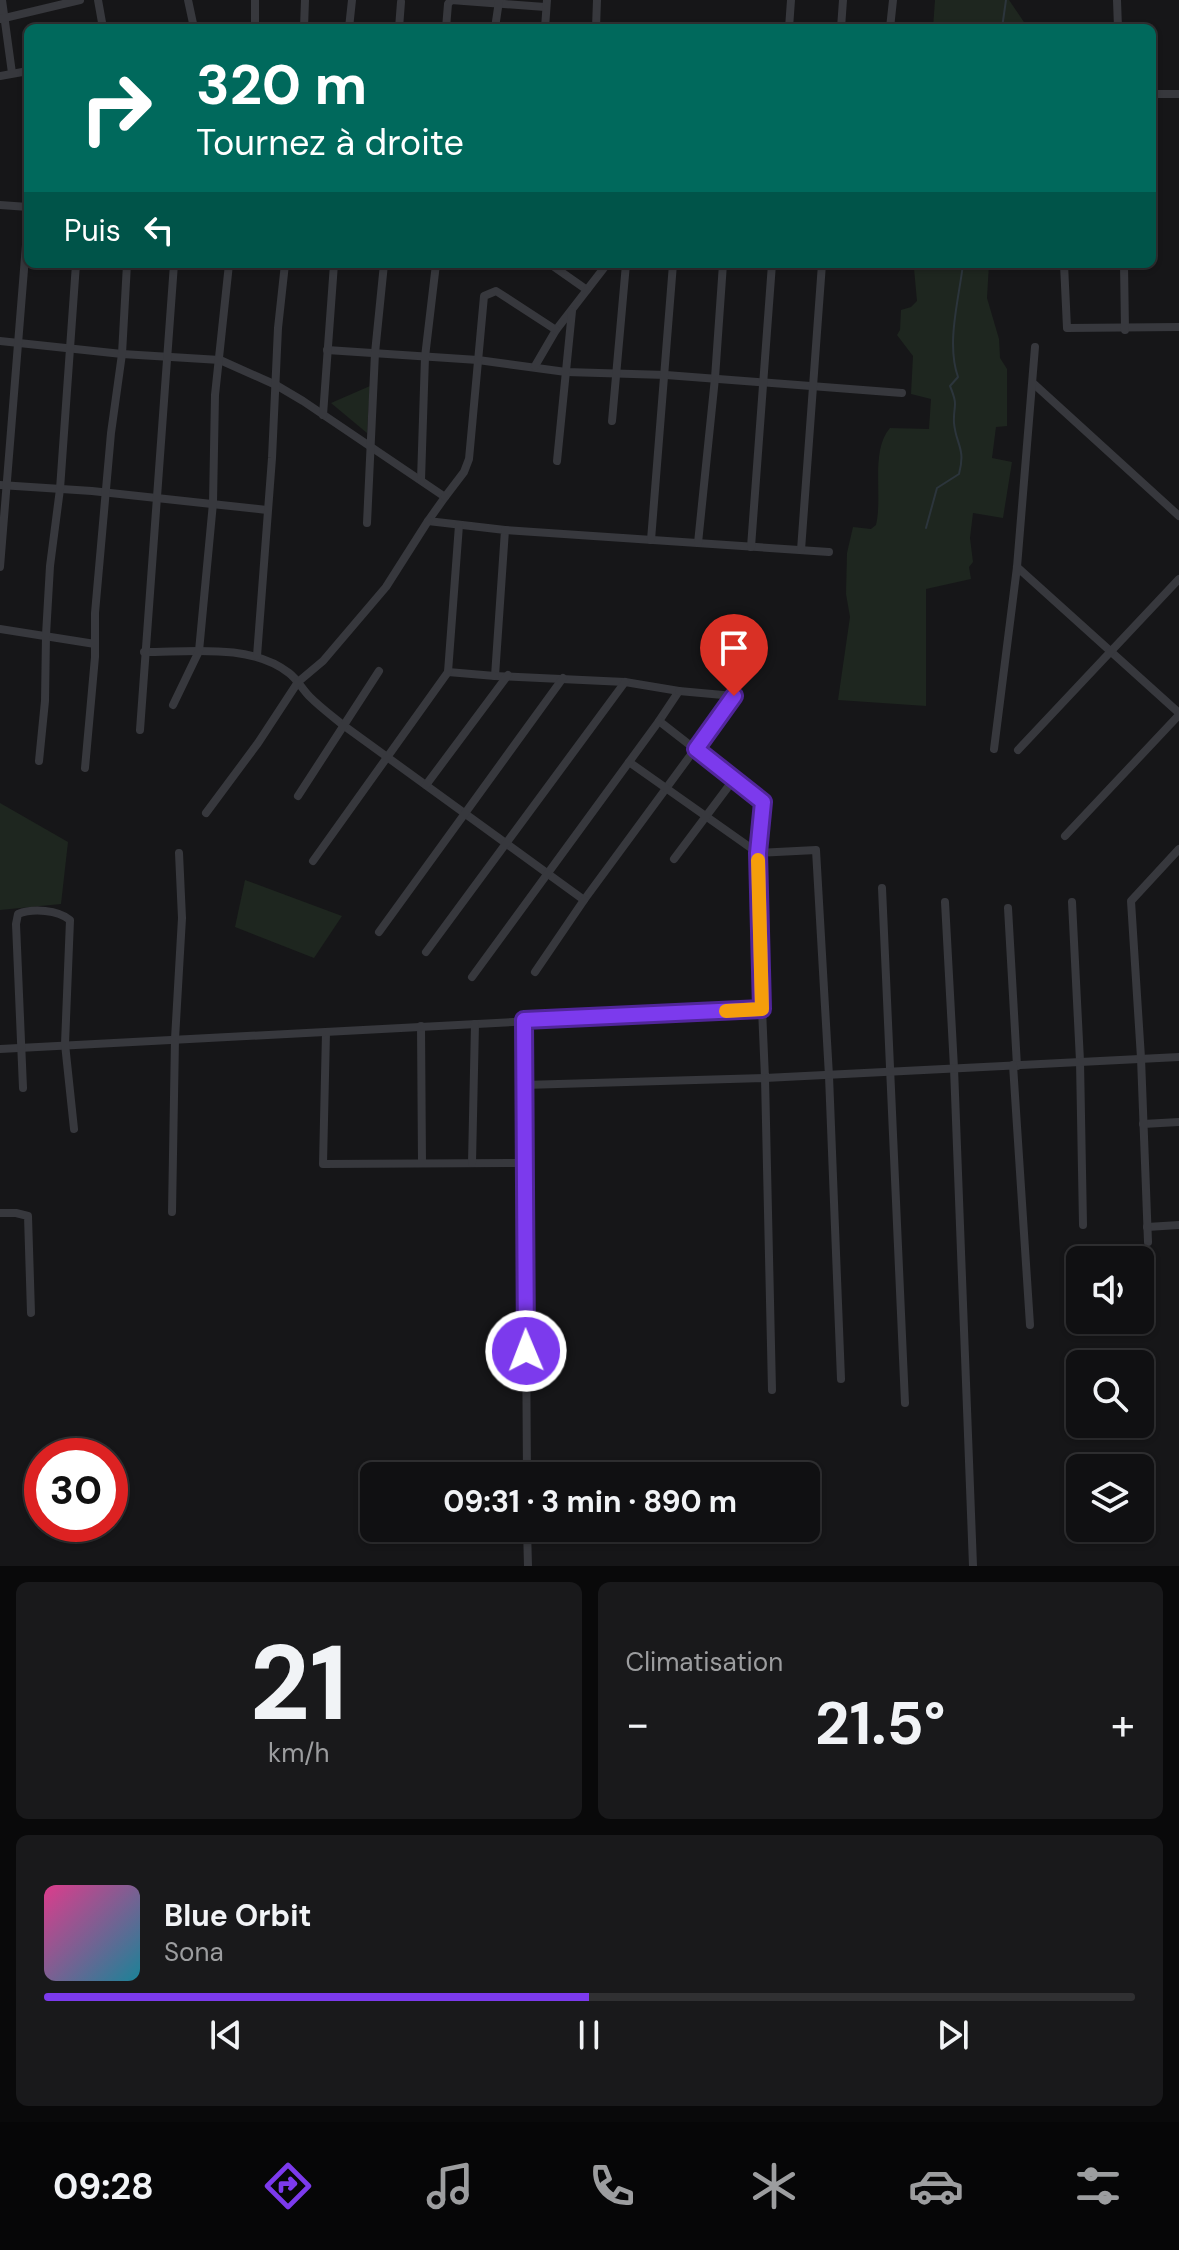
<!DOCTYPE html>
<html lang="fr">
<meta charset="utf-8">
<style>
:root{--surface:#101012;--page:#19191b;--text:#f1f3f6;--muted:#9c9d9f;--line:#303032;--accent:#7c3aed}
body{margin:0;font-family:"DM Sans",sans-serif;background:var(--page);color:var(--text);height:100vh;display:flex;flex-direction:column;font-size:30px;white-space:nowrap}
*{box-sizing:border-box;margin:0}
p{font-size:26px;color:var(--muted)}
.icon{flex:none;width:44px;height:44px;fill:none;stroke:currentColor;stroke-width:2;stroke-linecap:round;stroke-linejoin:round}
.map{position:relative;height:1566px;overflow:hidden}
.details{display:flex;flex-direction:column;gap:16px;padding:16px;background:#09090a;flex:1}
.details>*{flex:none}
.hud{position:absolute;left:24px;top:24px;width:1132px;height:244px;border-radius:12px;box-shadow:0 2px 6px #0004,0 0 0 2px var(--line);background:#00695c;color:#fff;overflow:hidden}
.fabs{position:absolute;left:1066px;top:1246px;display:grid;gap:16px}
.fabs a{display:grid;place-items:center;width:88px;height:88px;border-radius:12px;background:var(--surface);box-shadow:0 2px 6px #0004,0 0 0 2px var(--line);font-size:40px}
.speed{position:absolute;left:24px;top:1438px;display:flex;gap:16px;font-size:40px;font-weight:700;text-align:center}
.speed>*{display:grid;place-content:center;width:104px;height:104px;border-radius:50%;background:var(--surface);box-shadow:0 2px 6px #0004,0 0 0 2px var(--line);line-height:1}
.speed .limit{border:12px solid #d22;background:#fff;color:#111}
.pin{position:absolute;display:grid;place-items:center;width:68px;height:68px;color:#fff;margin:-82px -34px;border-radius:50% 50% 50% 0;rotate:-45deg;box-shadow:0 0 8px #0007}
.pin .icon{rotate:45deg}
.me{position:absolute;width:88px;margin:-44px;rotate:359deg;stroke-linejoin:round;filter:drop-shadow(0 0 6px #0008)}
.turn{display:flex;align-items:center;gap:28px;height:168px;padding:0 40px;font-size:36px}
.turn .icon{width:104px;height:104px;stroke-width:2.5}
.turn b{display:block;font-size:56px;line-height:68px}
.then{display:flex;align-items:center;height:76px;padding:0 40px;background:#0003;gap:16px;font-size:30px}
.big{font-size:60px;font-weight:700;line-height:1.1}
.details .widget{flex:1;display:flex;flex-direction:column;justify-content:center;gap:12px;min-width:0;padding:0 28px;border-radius:12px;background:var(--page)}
.details .dial{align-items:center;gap:0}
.dial b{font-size:104px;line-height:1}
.song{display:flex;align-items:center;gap:24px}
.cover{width:96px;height:96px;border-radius:12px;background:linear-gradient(135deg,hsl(330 70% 55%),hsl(190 70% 35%))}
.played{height:8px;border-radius:4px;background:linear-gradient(90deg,var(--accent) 50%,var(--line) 50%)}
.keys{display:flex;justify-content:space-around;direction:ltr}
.heat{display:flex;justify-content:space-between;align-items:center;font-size:44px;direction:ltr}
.details .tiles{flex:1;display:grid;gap:16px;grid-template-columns:1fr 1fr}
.widget:last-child{grid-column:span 2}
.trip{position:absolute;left:360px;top:1462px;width:460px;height:80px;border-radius:12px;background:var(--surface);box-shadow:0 2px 6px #0004,0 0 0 2px var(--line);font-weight:700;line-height:80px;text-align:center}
.menu{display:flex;height:128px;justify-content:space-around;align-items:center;background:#060607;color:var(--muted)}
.menu .icon{width:56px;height:56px}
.menu .selected{color:var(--accent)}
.menu b{font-size:36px;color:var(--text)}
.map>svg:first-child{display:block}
.grass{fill:#1e261f}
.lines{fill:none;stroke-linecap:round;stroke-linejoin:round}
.stream{stroke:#2c353c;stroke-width:2}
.minor{stroke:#37383d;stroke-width:8}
.route-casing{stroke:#51269a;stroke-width:20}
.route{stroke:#7c3aed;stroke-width:14}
.slow{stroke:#f59e0b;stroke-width:14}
</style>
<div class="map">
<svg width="1179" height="1566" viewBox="0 0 1179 1566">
<rect width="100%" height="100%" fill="#161618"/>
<g class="grass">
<polygon points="935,0 1009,0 1028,28 933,28"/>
<path d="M903 264H989L987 298 999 339 1000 358 1007 369V426L996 427 992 458 1012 462 1003 518 973 513 970 538 973 562 969 567 971 579 926 589V706L838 700 850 617 846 594 847 553 853 527 871 529 876 525C883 496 870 451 890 428L929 429 931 399 911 394 913 356 897 335 900 330 901 310 911 307 917 301 914 268Z"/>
<polygon points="370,386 367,433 331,403"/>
<polygon points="0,803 68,842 61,904 0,910"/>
<polygon points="245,880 342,916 314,958 235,927"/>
</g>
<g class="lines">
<g class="stream">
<polyline points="1002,28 1006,0"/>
<path d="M926 528 937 488 959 474C966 448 956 445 954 423 953 404 959 408 950 386L958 377C946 343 959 299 963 264"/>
</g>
<g class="minor">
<polyline points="2,0 12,73"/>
<polyline points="98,0 103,28"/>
<polyline points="188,0 194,28"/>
<polyline points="1117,0 1118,28"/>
<polyline points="0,19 80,0"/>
<polyline points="255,28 255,0"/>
<polyline points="304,28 305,0"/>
<polyline points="349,28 352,0"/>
<polyline points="399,28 401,2"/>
<polyline points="446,28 448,4 451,0 545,7"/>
<polyline points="495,28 499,1"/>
<polyline points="545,28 547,0"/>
<polyline points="596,28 597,0"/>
<polyline points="789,28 791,0"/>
<polyline points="841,28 843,0"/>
<polyline points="890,28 893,0"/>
<polyline points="0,76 28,71"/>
<polyline points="1152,94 1179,94"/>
<polyline points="0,205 28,207"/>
<polyline points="550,264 587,290"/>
<polyline points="1064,264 1067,328 1179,327"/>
<polyline points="1124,264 1125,330"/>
<polyline points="0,341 122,354 220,360 276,385 303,401 445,497 428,521 505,530 495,676 625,682 679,691 659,721 763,802 758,853 816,850 829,1076 841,1379"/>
<polyline points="327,350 478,360 566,372 666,375 902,393"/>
<polyline points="535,366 556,330 607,264"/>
<polyline points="1034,384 1179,516"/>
<polyline points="323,415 334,264"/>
<polyline points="612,421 626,264"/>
<polyline points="557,461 572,311"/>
<polyline points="421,480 425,357 436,264"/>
<polyline points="0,485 92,491 267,510"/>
<polyline points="445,497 464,472 469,459 484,296 496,291 556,330"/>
<polyline points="367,523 375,353 384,264"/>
<polyline points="505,530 829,552"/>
<polyline points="651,540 673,264"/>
<polyline points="698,543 715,378 723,264"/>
<polyline points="751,547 772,264"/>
<polyline points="801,550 822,264"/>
<polyline points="0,567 28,220"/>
<polyline points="1017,567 1179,713"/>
<polyline points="0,629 95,644"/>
<path d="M144 652C190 652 251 643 289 673 298 680 302 689 310 697 320 707 332 716 343 725L584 900 734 696 679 691"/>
<polyline points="257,656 272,458 278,328 285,264"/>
<polyline points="448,672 495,676"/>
<polyline points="173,705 199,651 213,503 215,395 229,264"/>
<polyline points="140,730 174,264"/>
<polyline points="994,749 1017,567 1035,347"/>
<polyline points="1018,750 1179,579"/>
<polyline points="39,761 45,701 46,635 50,566 60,489 76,264"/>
<polyline points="629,762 758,853 762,1009"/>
<polyline points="85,768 95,657 95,613 111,433 122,354 127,264"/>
<polyline points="426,785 508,675"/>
<polyline points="298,796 379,671"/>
<polyline points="206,813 258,743 298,682 323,661 386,587 428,521"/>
<polyline points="1065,836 1179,715"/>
<polyline points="674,859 734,779"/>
<polyline points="313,861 448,672 459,525"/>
<polyline points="882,888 905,1403"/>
<polyline points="945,902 954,1068 973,1566"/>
<polyline points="1072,902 1080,1061 1083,1225"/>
<polyline points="1008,908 1017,1066"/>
<polyline points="379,932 563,678"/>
<polyline points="426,952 625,682"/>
<polyline points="535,972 584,900"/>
<polyline points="472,977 659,721"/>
<polyline points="524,1020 527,1476"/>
<polyline points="421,1026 422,1163"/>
<polyline points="326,1032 323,1164 525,1163"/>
<polyline points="0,1049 762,1009 765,1078 1179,1057"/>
<polyline points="1013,1065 1030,1325"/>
<polyline points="524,1085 765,1078 772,1390"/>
<path d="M23 1088 16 924 18 914C33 908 58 910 70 920L65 1044 74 1129"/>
<polyline points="1143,1124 1179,1122"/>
<polyline points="472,1163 475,1024"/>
<polyline points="172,1212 175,1039 182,918 179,853"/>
<polyline points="0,1213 16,1213 28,1216 31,1313"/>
<polyline points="1147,1227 1179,1225"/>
<polyline points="1148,1242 1141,1058 1131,901 1179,849"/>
<polyline points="527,1528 528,1566"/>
</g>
</g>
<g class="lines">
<defs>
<polyline id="route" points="526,1351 524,1020 762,1009 758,853 763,802 696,749 734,696"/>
</defs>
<use href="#route" class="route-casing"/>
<use href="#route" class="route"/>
<polyline class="slow" points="726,1011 762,1009 758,860"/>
</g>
</svg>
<div class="fabs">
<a><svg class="icon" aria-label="sound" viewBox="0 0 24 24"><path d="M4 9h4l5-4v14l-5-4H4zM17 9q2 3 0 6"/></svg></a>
<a><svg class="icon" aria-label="search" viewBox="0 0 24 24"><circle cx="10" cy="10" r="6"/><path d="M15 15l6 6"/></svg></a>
<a><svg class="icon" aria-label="layers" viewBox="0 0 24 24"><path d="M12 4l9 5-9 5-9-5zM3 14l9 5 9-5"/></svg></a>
</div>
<div class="speed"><div class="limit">30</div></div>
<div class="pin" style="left:734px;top:696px;background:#d93025"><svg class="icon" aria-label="arrive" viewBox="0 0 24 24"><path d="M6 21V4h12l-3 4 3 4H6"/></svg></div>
<svg class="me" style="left:526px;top:1351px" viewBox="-20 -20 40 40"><circle r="17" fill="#7c3aed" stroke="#fff" stroke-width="3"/><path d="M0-11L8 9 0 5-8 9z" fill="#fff"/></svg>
<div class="trip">09:31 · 3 min · 890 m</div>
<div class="hud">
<div class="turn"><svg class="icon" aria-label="right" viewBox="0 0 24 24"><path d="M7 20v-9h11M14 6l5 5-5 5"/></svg><div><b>320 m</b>Tournez à droite</div></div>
<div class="then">Puis<svg class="icon" aria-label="left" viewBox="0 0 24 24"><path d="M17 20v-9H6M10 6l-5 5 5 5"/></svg></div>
</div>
</div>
<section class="details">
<div class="tiles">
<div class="widget dial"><b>21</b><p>km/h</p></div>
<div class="widget"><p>Climatisation</p>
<div class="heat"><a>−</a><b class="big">21.5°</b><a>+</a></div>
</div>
<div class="widget">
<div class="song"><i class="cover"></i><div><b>Blue Orbit</b><p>Sona</p></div></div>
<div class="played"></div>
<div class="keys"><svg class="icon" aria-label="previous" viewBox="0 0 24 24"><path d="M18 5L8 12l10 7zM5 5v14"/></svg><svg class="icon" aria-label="pause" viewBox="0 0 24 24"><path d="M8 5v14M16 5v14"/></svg><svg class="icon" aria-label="next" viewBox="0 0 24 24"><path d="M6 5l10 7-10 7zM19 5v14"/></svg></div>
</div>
</div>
</section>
<nav class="menu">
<b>09:28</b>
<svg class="icon selected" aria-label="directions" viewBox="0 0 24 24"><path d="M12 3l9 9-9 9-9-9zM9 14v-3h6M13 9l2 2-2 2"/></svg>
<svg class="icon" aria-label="music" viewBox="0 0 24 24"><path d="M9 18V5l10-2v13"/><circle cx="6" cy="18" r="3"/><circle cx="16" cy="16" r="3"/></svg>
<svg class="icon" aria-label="phone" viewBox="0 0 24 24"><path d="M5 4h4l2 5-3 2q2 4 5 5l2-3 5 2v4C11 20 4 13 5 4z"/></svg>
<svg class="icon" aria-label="climate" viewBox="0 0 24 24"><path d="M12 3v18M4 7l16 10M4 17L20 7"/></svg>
<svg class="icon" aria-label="car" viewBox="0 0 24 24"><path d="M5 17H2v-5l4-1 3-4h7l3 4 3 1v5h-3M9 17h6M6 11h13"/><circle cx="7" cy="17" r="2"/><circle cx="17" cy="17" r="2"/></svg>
<svg class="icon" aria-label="filters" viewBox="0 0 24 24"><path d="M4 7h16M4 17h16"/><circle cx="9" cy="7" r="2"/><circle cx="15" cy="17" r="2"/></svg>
</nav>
